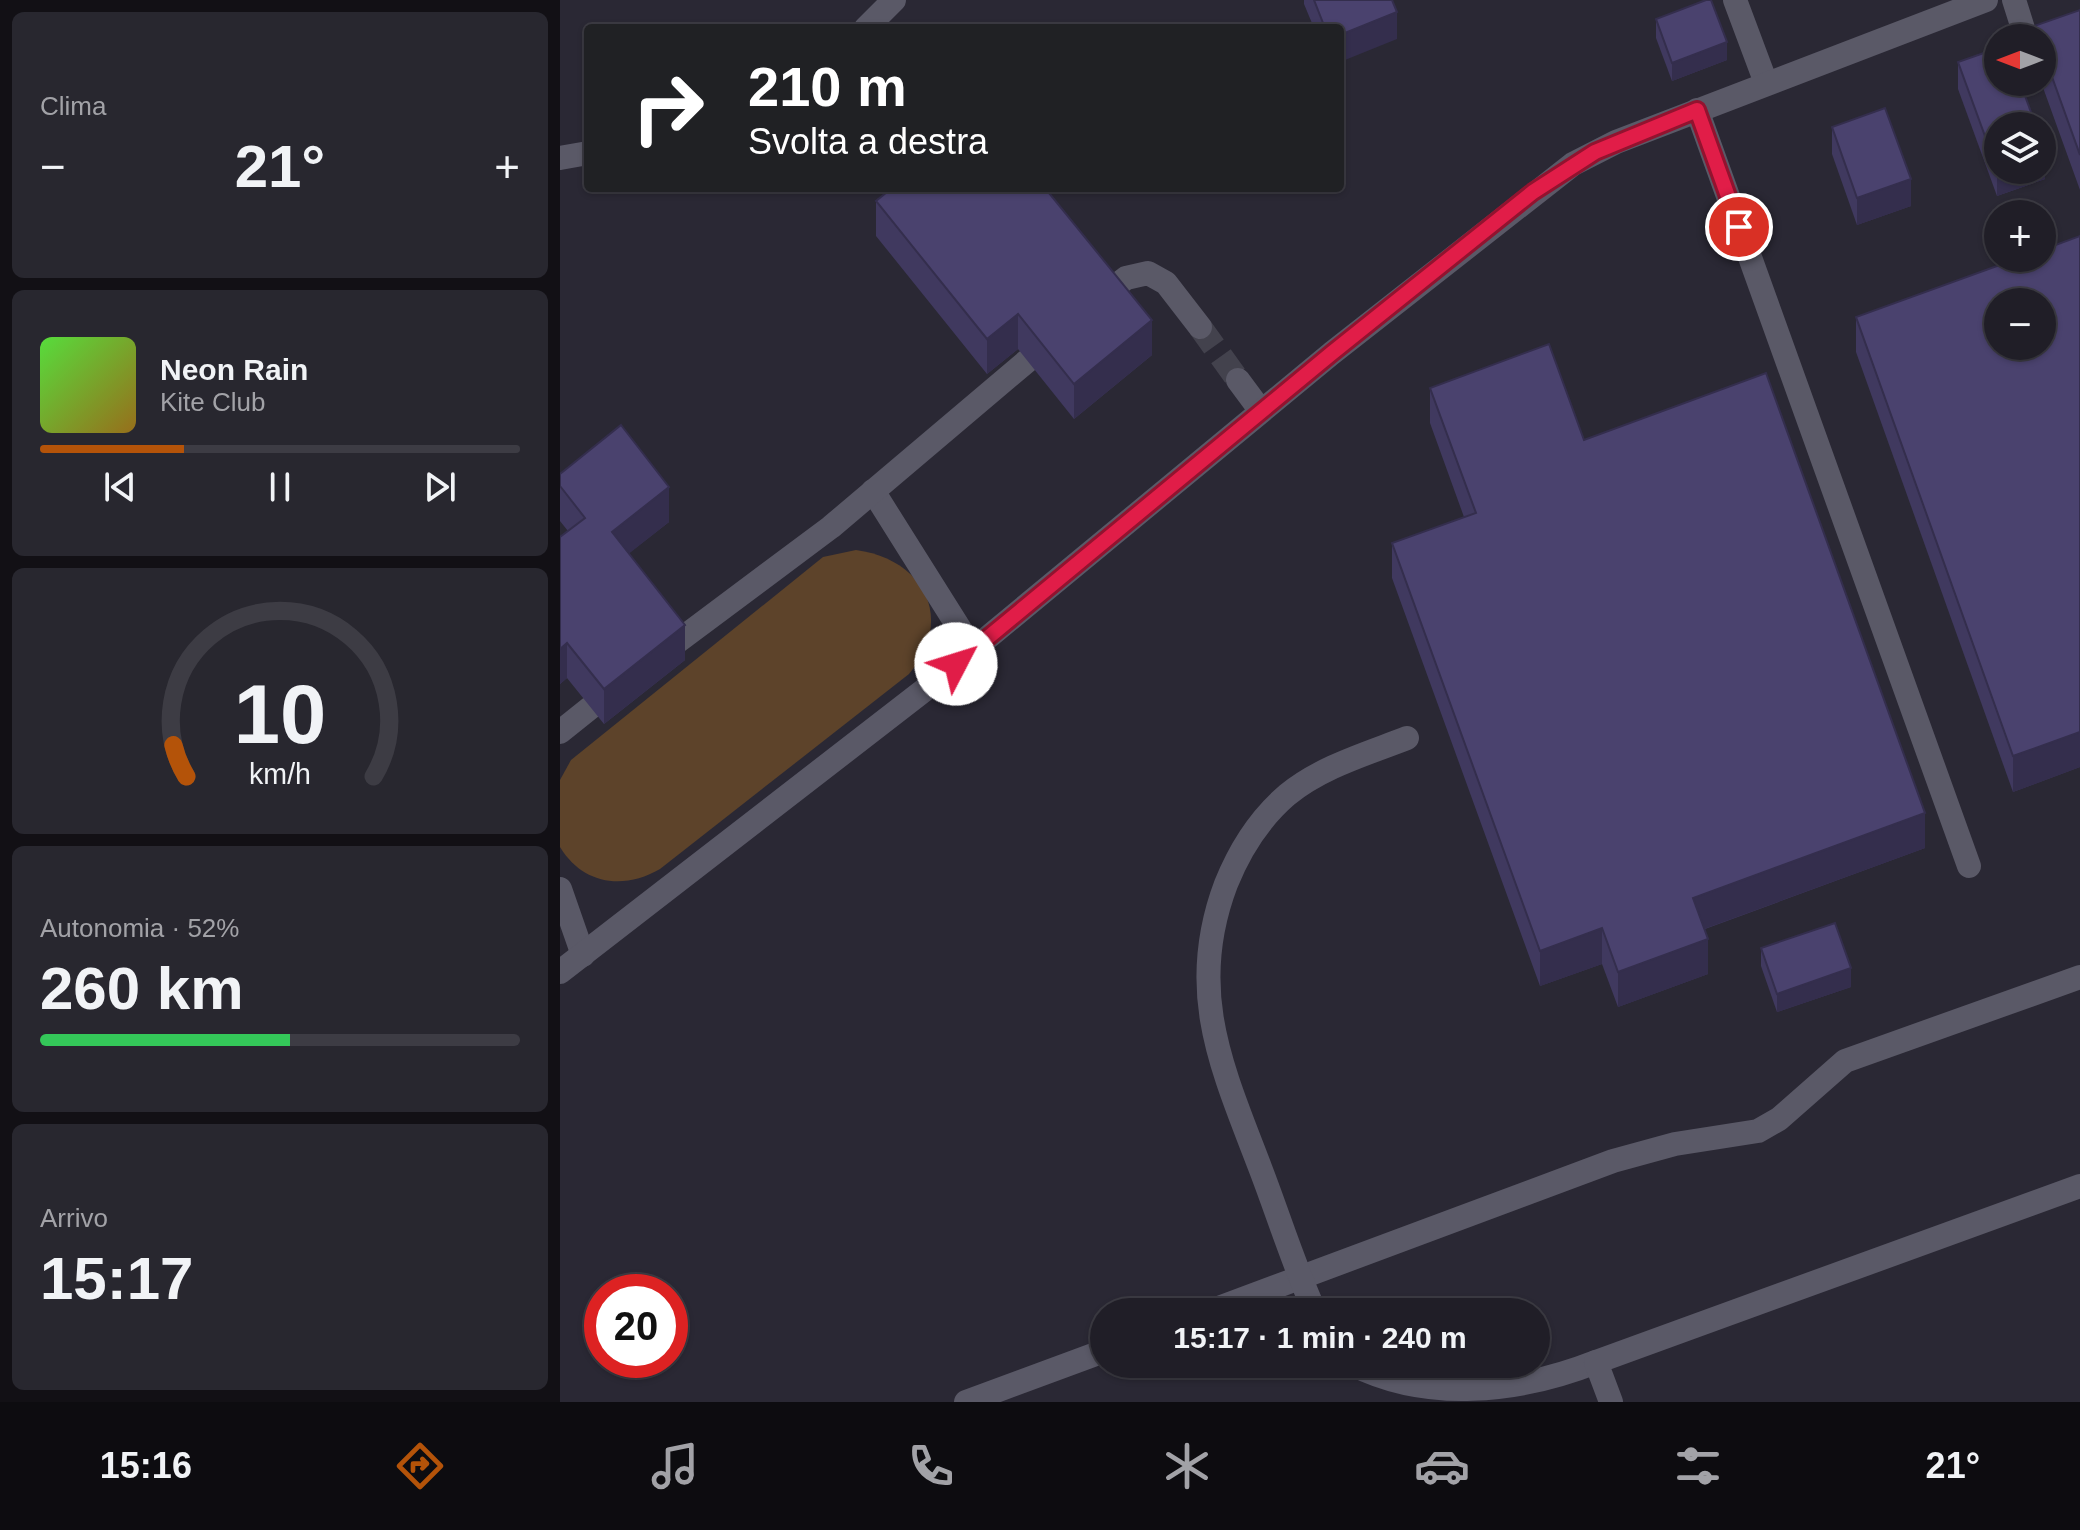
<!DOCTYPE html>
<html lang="it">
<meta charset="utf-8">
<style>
:root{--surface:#201e27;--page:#28272f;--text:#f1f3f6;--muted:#a2a2a7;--line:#3d3c44;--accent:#b45309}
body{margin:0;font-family:Helvetica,sans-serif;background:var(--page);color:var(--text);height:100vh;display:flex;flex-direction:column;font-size:30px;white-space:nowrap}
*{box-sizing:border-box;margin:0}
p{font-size:26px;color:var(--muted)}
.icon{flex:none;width:44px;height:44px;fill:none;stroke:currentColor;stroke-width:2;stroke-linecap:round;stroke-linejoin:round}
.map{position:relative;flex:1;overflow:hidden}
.side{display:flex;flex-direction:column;gap:12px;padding:12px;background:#121015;width:560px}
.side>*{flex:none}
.top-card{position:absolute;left:24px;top:24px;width:760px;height:168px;border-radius:8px;box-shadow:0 2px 6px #0004,0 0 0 2px var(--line);background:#202124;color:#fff;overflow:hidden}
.needle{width:52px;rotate:270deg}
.buttons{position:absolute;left:1424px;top:24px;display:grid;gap:16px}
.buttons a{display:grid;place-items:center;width:72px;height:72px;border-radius:50%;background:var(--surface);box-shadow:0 2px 6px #0004,0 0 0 2px var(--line);font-size:40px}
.speed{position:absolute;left:24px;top:1274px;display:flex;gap:16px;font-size:40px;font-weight:700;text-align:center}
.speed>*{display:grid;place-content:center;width:104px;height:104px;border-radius:50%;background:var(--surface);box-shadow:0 2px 6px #0004,0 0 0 2px var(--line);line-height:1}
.speed .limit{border:12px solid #d22;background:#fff;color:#111}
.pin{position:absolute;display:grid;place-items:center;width:68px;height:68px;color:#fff;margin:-34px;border:4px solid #fff;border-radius:50%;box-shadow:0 2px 8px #0007}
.me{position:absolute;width:88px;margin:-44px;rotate:50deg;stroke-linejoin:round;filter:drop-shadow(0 0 6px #0008)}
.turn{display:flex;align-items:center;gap:28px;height:168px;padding:0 32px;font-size:36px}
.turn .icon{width:104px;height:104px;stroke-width:2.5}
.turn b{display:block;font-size:56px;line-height:68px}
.big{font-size:60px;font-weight:600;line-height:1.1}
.side .widget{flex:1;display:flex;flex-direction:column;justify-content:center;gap:12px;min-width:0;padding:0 28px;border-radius:12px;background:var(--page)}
.side .dial{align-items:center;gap:0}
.dial svg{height:208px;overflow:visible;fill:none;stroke:var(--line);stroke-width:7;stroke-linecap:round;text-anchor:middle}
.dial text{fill:var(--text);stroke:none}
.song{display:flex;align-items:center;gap:24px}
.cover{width:96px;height:96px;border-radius:12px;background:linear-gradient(135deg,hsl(110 70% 55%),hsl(40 70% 35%))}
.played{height:8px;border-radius:4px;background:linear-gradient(90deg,var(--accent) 30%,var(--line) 30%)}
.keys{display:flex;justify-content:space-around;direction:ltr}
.heat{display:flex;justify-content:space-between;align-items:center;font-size:44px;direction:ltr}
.charge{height:12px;border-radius:6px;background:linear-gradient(90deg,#34c759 52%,var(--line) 0)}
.trip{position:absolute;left:530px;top:1298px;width:460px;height:80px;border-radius:40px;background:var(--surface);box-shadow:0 2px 6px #0004,0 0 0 2px var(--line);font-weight:600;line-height:80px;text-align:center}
.tabs{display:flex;height:128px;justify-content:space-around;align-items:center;background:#0d0c10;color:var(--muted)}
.tabs .icon{width:56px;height:56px}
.tabs .on{color:var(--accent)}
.tabs b{font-size:36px;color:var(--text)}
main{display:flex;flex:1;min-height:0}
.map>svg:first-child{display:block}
.green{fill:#5d432a}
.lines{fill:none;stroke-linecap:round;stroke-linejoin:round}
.minor-tunnel{stroke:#43424d;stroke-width:24;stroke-dasharray:24 12;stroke-linecap:butt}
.minor{stroke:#5a5967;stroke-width:24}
.wall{fill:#40395f}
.shaded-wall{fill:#342e4d}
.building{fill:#4a426e;stroke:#342e4d;stroke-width:2;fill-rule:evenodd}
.route-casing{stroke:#92132f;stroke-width:20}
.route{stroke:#e11d48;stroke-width:14}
</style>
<main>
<section class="side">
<div class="widget"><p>Clima</p>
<div class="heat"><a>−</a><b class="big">21°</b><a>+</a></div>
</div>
<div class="widget">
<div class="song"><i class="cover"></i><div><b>Neon Rain</b><p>Kite Club</p></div></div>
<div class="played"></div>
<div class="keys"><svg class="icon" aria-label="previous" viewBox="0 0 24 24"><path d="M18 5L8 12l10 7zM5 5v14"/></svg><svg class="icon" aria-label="pause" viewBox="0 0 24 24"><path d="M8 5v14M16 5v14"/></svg><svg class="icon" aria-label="next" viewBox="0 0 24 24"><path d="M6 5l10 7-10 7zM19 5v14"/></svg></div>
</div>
<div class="widget dial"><svg viewBox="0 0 100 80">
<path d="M14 69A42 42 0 1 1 86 69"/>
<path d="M14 69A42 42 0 0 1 9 57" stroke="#b45309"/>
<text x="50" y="56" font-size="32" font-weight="700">10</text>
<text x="50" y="72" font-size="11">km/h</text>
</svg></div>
<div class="widget"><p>Autonomia · 52%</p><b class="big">260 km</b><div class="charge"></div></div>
<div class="widget"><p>Arrivo</p><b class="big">15:17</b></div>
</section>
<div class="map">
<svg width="1520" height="1402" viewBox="0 0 1520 1402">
<rect width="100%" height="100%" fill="#2a2834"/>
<path class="green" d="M296 550C363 559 396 618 349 674L100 869C64 890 23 885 0 847V780L11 760 263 557Z"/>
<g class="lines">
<polyline class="minor-tunnel" points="640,327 678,380"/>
<g class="minor">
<polyline points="1175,0 1206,83"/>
<polyline points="1454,0 1466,38"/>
<polyline points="306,28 334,0"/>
<polyline points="1137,110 1409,866"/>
<polyline points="0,158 28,153"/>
<polyline points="544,295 566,278 588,273 606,283 640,327"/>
<polyline points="678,380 701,411"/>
<polyline points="313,491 413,650"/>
<polyline points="113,645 271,527 467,361"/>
<polyline points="0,732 30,708"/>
<polyline points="0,889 23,955"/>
<polyline points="0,972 363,691 772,353 1013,164 1056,142 1426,0"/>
<polyline points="648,1312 1053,1161 1115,1144 1198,1131 1219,1119 1285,1061 1520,977"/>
<path d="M755 1312C734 1266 719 1217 701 1170 663 1070 625 992 666 884 680 849 698 820 727 795 761 767 806 754 847 738"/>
<path d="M792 1364C867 1402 957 1393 1036 1362"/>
<polyline points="406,1402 544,1351"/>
<polyline points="1051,1402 1036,1362 1520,1186"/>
</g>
</g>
<g class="wall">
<polygon points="744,0 832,0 837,39 780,28 754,28 744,4"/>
<polygon points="1520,10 1520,190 1481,82 1482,38 1474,38 1474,26"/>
<polygon points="1096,19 1167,60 1112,81 1096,38"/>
<polygon points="1398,62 1485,179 1437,196 1398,89"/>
<polygon points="1272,127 1351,206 1297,225 1272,154"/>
<polygon points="316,201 592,355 514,419 458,349 427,374 316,236"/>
<polygon points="1520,236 1520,767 1453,792 1296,352 1296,317"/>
<polygon points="870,388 1024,440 1365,848 1145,929 1148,974 1058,1007 1042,964 980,986 832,578 832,543 904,517 870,423"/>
<polygon points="0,474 109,522 69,553 125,660 44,724 7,678 0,684 0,537 8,531 0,521"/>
<polygon points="1201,948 1291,987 1217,1012 1201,966"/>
</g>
<g class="shaded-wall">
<polygon points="837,12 837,39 780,62 780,35"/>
<polygon points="1167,42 1167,60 1112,81 1112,63"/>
<polygon points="1485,152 1485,179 1437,196 1437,169 1482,170 1482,153"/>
<polygon points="1351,179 1351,206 1297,225 1297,198"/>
<polygon points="458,314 458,349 427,374 427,339"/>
<polygon points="592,320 592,355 514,419 514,384"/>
<polygon points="109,487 109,522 52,567 52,532"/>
<polygon points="125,625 125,660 44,724 44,689"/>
<polygon points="7,643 7,678 0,684 0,649"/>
<polygon points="1520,732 1520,767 1453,792 1453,756"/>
<polygon points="1365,813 1365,848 1133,933 1133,898"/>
<polygon points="1042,928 1042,964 980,986 980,951"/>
<polygon points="1148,939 1148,974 1058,1007 1058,972"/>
<polygon points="1291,968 1291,987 1217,1012 1217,994"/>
</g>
<g class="building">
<polygon points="754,0 832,0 837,12 780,35 780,28 765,28"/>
<polygon points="1146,0 1151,0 1167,42 1112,63 1096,19"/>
<polygon points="1520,10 1520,155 1482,49 1482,38 1478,38 1474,26"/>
<polygon points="1438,48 1438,82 1460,82 1476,126 1438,126 1438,169 1437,169 1398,62"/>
<polygon points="1325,108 1351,179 1297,198 1272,127"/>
<polygon points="332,188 485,188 592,320 514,384 458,314 427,339 316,201"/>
<path d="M1520 236V732L1453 756 1296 317 1459 258H1482V250ZM1438 302H1482V346H1438Z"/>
<polygon points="989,344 1024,440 1206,373 1365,813 1133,898 1148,939 1058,972 1042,928 980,951 832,543 916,513 870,388"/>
<polygon points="61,425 109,487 52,532 125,625 44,689 7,643 0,649 0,537 25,518 0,486 0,474"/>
<polygon points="1275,923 1291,968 1217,994 1201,948"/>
</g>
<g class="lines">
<defs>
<polyline id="route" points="396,664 772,353 973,192 1035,152 1137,110 1179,227"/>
</defs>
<use href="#route" class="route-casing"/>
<use href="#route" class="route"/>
</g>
</svg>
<div class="buttons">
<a><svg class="needle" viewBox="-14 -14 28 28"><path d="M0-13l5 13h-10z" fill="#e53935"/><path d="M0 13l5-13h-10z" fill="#a2a2a7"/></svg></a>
<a><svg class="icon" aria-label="layers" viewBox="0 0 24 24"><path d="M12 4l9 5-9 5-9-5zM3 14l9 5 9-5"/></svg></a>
<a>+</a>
<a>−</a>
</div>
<div class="speed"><div class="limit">20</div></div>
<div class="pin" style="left:1179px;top:227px;background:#d93025"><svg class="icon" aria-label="arrive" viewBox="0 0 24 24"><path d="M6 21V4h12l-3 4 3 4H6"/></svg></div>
<svg class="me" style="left:396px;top:664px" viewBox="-20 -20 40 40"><circle r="19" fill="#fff"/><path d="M0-13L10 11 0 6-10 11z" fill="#e11d48"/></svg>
<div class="trip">15:17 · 1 min · 240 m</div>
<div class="top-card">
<div class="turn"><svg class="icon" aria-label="right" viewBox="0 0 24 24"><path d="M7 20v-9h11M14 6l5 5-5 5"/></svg><div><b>210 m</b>Svolta a destra</div></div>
</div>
</div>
</main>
<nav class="tabs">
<b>15:16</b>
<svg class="icon on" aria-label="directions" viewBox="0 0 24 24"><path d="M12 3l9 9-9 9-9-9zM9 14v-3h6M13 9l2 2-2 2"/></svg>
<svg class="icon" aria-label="music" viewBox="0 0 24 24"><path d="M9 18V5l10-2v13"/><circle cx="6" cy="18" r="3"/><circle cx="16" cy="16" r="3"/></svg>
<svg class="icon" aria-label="phone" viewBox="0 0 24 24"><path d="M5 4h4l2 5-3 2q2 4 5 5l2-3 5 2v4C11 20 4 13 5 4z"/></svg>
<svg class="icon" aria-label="climate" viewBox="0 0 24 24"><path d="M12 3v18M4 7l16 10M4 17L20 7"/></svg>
<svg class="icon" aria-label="car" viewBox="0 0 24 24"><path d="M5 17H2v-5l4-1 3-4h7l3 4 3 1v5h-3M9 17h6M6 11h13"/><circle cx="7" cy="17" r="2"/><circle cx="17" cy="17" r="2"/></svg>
<svg class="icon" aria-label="filters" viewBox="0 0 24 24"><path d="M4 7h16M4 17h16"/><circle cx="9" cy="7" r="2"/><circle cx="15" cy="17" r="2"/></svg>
<b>21°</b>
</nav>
